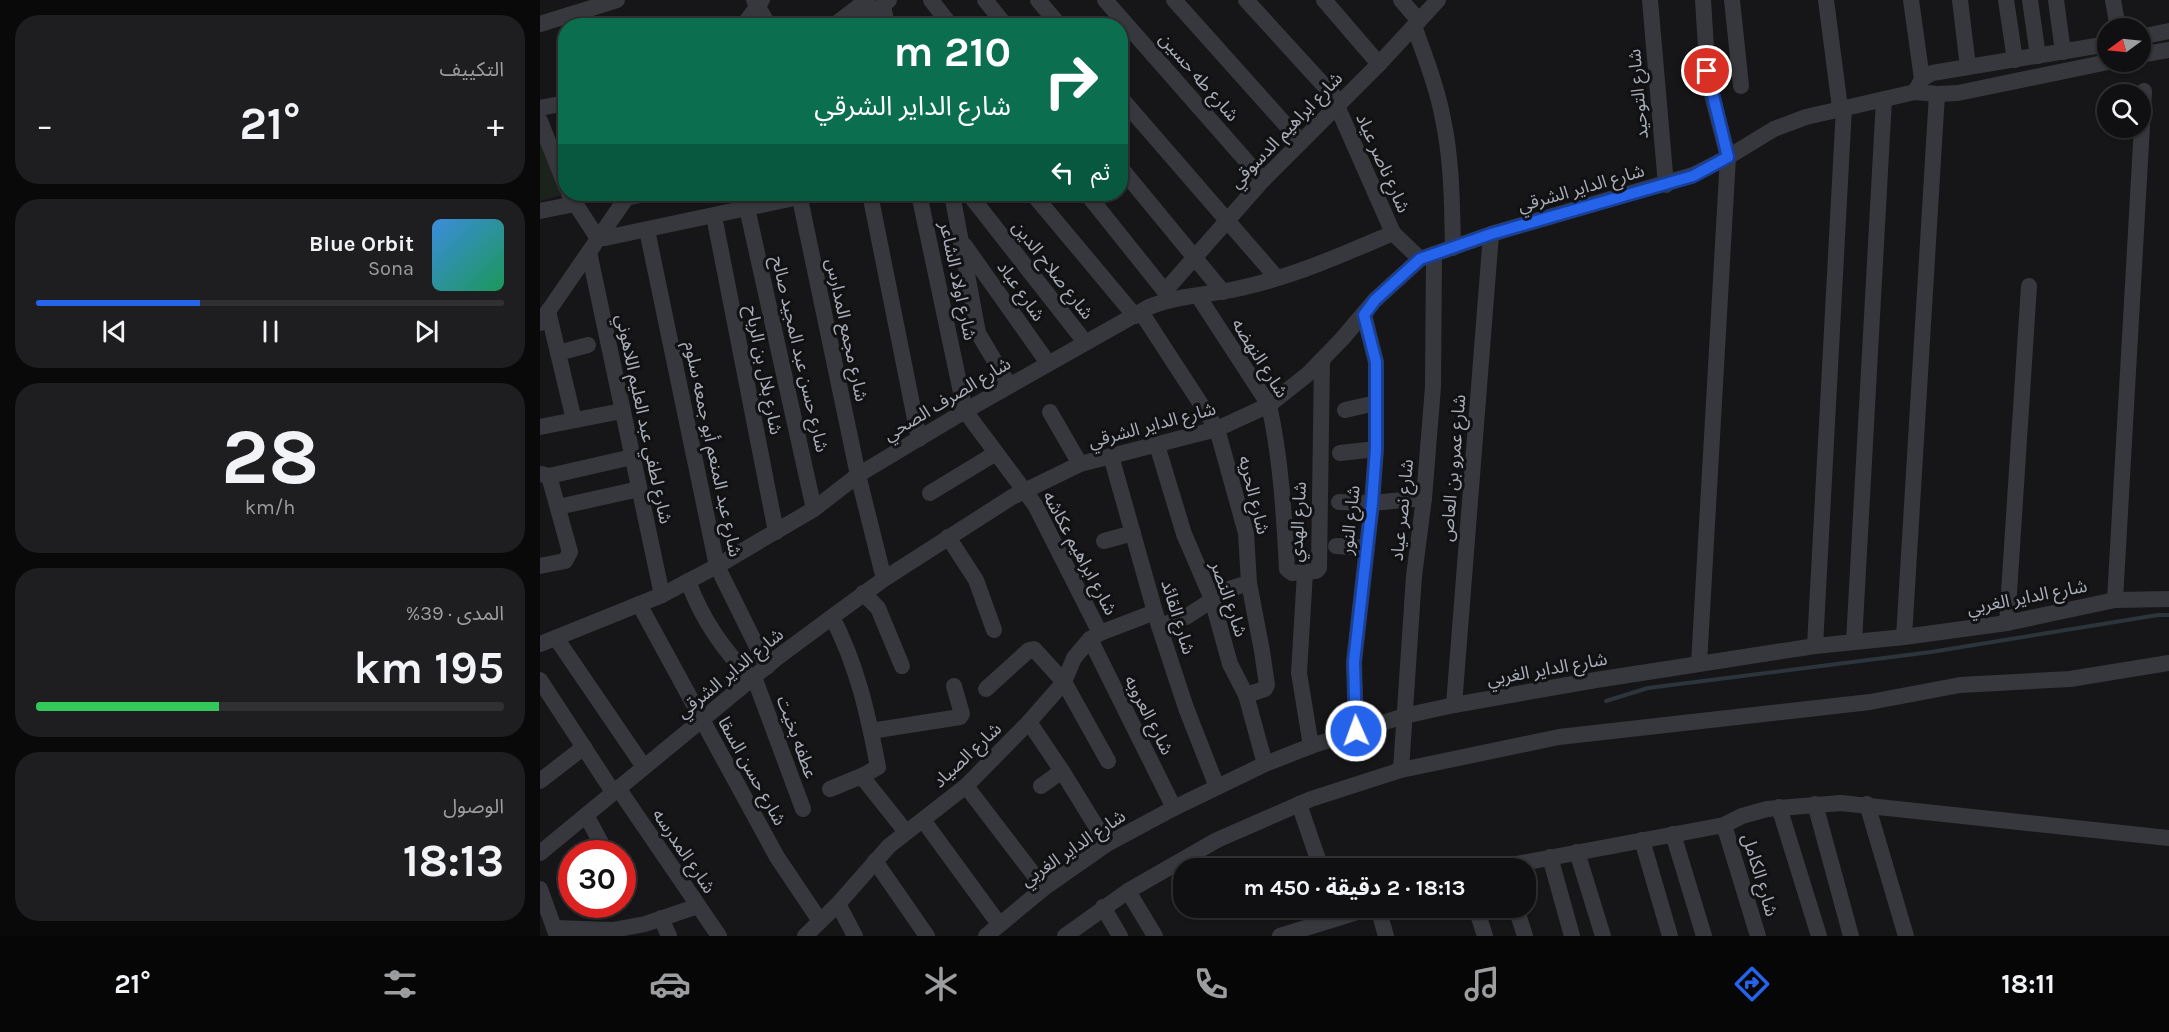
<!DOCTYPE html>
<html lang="ar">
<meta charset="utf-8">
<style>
:root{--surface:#101012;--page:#1e1e20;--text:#f1f3f6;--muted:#9c9d9f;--line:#303032;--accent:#2563eb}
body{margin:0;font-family:Karla,"Noto Sans Arabic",sans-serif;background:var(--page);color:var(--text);direction:rtl;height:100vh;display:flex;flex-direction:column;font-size:22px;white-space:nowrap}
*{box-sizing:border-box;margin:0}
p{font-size:20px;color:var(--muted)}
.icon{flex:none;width:33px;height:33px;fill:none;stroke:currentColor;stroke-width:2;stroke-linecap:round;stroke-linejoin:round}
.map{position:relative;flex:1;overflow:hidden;direction:ltr}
.panel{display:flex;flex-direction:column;gap:15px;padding:15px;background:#09090a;width:540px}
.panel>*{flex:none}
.guide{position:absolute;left:18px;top:18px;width:570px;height:183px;border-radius:24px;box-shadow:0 2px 4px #0004,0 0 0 2px var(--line);direction:rtl;background:#0b6e4f;color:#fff;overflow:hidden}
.needle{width:39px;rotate:255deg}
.buttons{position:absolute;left:1557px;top:18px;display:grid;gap:12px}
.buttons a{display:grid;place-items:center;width:54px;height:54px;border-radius:50%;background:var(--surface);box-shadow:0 2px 4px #0004,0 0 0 2px var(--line);font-size:30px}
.speed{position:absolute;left:18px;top:840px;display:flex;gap:12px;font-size:30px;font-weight:700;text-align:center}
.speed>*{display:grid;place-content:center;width:78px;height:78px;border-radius:50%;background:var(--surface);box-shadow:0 2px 4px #0004,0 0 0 2px var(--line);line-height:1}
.speed .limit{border:9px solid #d22;background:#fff;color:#111}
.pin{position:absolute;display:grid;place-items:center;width:51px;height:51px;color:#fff;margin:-26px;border:3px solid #fff;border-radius:50%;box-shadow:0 2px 6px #0007}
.me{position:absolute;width:66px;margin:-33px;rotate:358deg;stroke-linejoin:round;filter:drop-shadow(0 0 4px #0008)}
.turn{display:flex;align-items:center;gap:21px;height:126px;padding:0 18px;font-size:27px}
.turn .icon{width:78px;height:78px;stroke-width:2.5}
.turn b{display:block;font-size:42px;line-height:51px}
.then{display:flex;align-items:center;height:57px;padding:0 18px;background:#0003;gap:12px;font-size:22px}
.big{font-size:45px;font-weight:700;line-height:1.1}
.panel .card{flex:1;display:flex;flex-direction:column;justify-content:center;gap:9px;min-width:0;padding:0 21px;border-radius:24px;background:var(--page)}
.panel .dial{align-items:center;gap:0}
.dial b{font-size:78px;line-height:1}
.song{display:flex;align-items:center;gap:18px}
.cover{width:72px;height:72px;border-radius:9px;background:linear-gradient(135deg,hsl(210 70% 55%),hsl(150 70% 35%))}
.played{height:6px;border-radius:3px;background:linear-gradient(90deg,var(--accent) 35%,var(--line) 35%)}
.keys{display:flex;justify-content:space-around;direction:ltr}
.heat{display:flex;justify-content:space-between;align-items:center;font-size:33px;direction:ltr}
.charge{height:9px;border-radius:4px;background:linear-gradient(90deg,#34c759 39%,var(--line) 0)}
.trip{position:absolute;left:633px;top:858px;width:363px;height:60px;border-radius:24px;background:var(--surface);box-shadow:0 2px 4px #0004,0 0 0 2px var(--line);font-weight:700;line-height:60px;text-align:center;direction:rtl}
.tab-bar{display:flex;height:96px;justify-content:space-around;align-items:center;background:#060607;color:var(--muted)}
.tab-bar .icon{width:42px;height:42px}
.tab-bar .on{color:var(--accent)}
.tab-bar b{font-size:27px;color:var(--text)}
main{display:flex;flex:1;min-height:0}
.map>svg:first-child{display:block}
.green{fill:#1c231d}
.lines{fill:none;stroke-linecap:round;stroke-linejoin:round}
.stream{stroke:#2c353c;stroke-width:4}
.minor{stroke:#37383d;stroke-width:16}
.route-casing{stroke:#184099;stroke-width:15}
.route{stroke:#2563eb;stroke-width:10}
.labels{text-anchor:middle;stroke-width:6;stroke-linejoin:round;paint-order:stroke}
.street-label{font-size:18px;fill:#a8adb8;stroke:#111113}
</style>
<main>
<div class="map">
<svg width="1629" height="936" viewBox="0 0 1629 936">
<rect width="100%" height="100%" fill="#161618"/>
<polygon class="green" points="0,141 21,195 0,201"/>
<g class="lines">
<polyline class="stream" points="1066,701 1108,688 1391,652 1618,615 1629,615"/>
<g class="minor">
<polyline points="214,0 229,26"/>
<polyline points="391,0 411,26"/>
<polyline points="445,0 466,26"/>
<polyline points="498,0 520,26"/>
<polyline points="565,0 723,180"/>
<polyline points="634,0 761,142"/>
<polyline points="706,0 800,103"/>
<polyline points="784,0 839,64"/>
<polyline points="861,0 879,21"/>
<polyline points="1110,0 1126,185"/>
<polyline points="1192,0 1201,86"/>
<polyline points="1286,0 1300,108"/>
<polyline points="1371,0 1382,79"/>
<polyline points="1420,0 1428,67"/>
<polyline points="1466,0 1475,60"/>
<polyline points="1490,0 1498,56"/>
<polyline points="1516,0 1523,52"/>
<polyline points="1573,0 1578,28"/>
<polyline points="343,5 347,26"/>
<polyline points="0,24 77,0"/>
<polyline points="203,26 222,0"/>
<polyline points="293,26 327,0"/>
<polyline points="317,26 349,0"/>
<path d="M874 26C885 57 897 87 903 119 912 161 912 205 913 248"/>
<polyline points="1600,37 1629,31"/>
<polyline points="1600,55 1629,50"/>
<polyline points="1375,92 1382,79 1392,73 1568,44"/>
<polyline points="580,97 737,278"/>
<polyline points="797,106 853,233 880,259"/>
<polyline points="0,108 26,103"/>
<polyline points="0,121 26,187"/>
<polyline points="580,167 683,292"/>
<polyline points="29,194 55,234 59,238 65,238 259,197"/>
<polyline points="259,194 318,475 344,579"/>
<polyline points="330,194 379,439"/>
<polyline points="379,194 425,411 495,505 560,633"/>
<polyline points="412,194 438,333 469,385"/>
<polyline points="429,194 545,342"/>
<polyline points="493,194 595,316"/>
<polyline points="547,194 631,299"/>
<polyline points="85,198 106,194"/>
<polyline points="207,208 274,509"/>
<polyline points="0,211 35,204"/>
<polyline points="174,216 236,532"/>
<polyline points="107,230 177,566 227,667"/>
<polyline points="425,246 508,363"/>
<polyline points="49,252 122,595"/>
<polyline points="625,291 723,180 839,64 898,0"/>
<path d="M658 296 729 405C741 459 744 514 747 569L752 573 776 571 779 568 782 360"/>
<polyline points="8,311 34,420"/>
<polyline points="601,312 677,429 706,533 709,583 722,651 727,685 725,689 706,695"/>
<polyline points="0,323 89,194"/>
<polyline points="18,353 48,345"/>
<polyline points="805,410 836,403"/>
<polyline points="510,412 540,464"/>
<polyline points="0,427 82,411"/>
<polyline points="617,445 644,534 672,599 690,664 706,695 725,764"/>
<polyline points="800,453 836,449"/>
<polyline points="571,456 619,626 646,708 677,787"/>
<polyline points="1,474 9,476 92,457"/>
<polyline points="390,493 456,453"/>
<polyline points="799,502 832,503 884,498"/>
<polyline points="18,507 99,489"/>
<polyline points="408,537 436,580 454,630"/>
<polyline points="564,541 593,533"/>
<polyline points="796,546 827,548"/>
<polyline points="0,566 25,561 30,552 9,476"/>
<polyline points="765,572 759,673 771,746"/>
<path d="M148 581C162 620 183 650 212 679"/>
<polyline points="323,593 338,608 362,666"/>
<polyline points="1575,600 1604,91"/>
<polyline points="99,604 237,857 280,921"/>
<path d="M292 617C317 665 328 714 338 767L324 775 323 778 366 832"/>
<polyline points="1467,623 1489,286"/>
<polyline points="619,626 646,617 689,589 709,583"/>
<polyline points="1364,637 1397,94"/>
<polyline points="16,638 104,767"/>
<polyline points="550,639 634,808"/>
<polyline points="1314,642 1344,99"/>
<path d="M0 644 122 595 177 566 274 509 318 475 425 411 609 307C641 294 676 295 709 286 759 274 806 253 853 233"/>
<polyline points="1275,646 1304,107"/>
<polyline points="1159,664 1188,157 1168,79 1163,0"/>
<polyline points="214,677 263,809"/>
<polyline points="0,680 73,792"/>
<polyline points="446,689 489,650 494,649 524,682 568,761"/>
<polyline points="914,705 951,234"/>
<polyline points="489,722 522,771 567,844"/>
<polyline points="331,731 420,717 422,714 414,686"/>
<polyline points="816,731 814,662 832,503 836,449 836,362 824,315"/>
<polyline points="861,770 874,576 884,498 893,387 894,254"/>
<polyline points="0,781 44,747"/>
<polyline points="426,786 504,888"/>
<polyline points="501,786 522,771"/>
<polyline points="78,788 179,936"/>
<polyline points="290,789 324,775"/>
<polyline points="759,804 781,868"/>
<polyline points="1275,804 1311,936"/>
<polyline points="1327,804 1366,936"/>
<polyline points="1239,807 1279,936"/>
<polyline points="46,815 67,854"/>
<polyline points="383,820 459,924"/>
<polyline points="1184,825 1218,936"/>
<polyline points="1133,834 1164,936"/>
<polyline points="1102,840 1130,936"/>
<polyline points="1037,852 1063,936"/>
<polyline points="0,853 238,657 292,617 344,579 472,497 540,464 677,429 729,405 768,374 802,339 835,300 880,259 951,234 1153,175 1188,157 1234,129 1266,117 1375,92 1397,94 1418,93 1568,62"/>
<polyline points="1010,857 1032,936"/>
<polyline points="335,861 387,936"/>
<polyline points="955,868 1184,825 1202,816 1227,809 1301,803 1629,838"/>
<polyline points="0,889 17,936"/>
<polyline points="588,891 615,936"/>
<polyline points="298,904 315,936"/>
<polyline points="563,907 580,936"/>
<polyline points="838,908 846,936"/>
<polyline points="936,908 945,936"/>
<polyline points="976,908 985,936"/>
<polyline points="121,918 129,936"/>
<polyline points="15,928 73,930 105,924 158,906"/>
<polyline points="265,936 298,904 349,846 426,786 489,722 524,682 534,658 550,639 560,633 615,612"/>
<polyline points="446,936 504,888 567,844 634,808 725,764 771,746 864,716 914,705 1056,680 1275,646 1364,637 1467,623 1575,600 1629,599"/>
<polyline points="525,936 588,891 677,840 771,799 861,770 1019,737 1330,702 1420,685 1530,679 1629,663"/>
<polyline points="740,936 830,908"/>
</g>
</g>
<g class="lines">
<defs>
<polyline id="route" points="816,731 814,662 832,503 836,449 836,362 824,315 835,300 880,259 951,234 1153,176 1188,157 1167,71"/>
</defs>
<use href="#route" class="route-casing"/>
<use href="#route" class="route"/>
</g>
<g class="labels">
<g class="street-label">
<text transform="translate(659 77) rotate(49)" y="6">شارع طه حسين</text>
<text transform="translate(1098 94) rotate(-95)" y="6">شارع التوحيد</text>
<text transform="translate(746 130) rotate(-46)" y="6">شارع ابراهيم الدسوقي</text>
<text transform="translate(843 163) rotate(66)" y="6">شارع ناصر عياد</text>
<text transform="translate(1041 188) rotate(-16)" y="6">شارع الداير الشرقي</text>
<text transform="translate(513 270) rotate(52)" y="6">شارع صلاح الدين</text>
<text transform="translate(418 281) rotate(78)" y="6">شارع اولاد الشاعر</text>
<text transform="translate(481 291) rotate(55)" y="6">شارع عباد</text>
<text transform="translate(307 330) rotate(78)" y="6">شارع مجمع المدارس</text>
<text transform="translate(260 354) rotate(77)" y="6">شارع حسن عبد المجيد صالح</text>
<text transform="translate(720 358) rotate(58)" y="6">شارع النهضه</text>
<text transform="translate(224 370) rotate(79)" y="6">شارع بلال بن الرباح</text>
<text transform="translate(407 399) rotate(-31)" y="6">شارع الصرف الصحي</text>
<text transform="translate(104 419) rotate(78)" y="6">شارع لطفي عبد العليم اللاهوني</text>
<text transform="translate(612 425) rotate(-15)" y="6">شارع الداير الشرقي</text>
<text transform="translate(173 449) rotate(78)" y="6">شارع عبد المنعم أبو جمعه سلوم</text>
<text transform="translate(913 468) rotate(-85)" y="6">شارع عمرو بن العاص</text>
<text transform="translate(714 495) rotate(76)" y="6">شارع الحريه</text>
<text transform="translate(862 510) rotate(-84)" y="6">شارع نصر عياد</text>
<text transform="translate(810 520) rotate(-84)" y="6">شارع النور</text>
<text transform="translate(758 522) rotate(-87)" y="6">شارع الهدي</text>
<text transform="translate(540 553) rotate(62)" y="6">شارع ابراهيم عكاشه</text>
<text transform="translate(1487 597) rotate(-11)" y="6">شارع الداير الغربي</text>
<text transform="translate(689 599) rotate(71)" y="6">شارع النصر</text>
<text transform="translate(638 617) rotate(73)" y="6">شارع القائد</text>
<text transform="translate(1007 669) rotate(-10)" y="6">شارع الداير الغربي</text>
<text transform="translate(190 673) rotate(-39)" y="6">شارع الداير الشرقي</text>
<text transform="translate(609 715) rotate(63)" y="6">شارع العروبه</text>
<text transform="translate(257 737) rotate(70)" y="6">عطفه بخيت</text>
<text transform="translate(427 755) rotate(-43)" y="6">شارع الصياد</text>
<text transform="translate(212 771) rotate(61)" y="6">شارع حسن السقا</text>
<text transform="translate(533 848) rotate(-34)" y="6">شارع الداير الغربي</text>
<text transform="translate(144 851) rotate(56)" y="6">شارع المدرسه</text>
<text transform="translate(1220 875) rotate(73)" y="6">شارع الكامل</text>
</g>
</g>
</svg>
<div class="buttons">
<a><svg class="needle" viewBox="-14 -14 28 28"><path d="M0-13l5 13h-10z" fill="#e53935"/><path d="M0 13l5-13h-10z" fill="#9c9d9f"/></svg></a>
<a><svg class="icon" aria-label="search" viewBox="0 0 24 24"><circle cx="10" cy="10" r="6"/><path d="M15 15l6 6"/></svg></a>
</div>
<div class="speed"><div class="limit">30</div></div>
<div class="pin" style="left:1167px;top:71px;background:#d93025"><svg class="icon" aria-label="arrive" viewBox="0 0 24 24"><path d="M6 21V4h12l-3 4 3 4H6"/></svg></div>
<svg class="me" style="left:816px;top:731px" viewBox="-20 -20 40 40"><circle r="17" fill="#2563eb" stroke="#fff" stroke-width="3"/><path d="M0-11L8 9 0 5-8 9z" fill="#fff"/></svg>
<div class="trip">18:13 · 2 دقيقة · 450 m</div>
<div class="guide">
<div class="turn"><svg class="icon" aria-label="right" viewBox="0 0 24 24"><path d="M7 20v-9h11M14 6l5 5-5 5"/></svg><div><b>210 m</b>شارع الداير الشرقي</div></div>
<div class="then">ثم<svg class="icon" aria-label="left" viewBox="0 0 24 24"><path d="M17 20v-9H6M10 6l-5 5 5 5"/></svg></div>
</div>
</div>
<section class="panel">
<div class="card"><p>التكييف</p>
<div class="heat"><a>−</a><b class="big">21°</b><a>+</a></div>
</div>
<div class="card">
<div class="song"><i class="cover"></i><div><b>Blue Orbit</b><p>Sona</p></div></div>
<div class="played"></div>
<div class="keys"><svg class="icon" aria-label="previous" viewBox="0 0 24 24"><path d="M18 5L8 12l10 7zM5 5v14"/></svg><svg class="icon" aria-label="pause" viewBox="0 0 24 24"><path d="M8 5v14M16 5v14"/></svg><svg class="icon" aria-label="next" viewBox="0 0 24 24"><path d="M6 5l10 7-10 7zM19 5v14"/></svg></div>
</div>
<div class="card dial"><b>28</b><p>km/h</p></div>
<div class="card"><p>المدى · 39%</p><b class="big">195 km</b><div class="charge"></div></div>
<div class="card"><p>الوصول</p><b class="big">18:13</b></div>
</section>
</main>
<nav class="tab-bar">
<b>18:11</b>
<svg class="icon on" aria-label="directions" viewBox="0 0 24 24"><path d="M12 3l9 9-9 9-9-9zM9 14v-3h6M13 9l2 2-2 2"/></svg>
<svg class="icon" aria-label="music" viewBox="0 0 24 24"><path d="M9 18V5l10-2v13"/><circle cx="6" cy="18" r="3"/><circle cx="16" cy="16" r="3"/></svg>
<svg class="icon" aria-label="phone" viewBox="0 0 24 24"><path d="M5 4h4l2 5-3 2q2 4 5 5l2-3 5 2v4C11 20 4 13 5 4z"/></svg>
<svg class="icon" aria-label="climate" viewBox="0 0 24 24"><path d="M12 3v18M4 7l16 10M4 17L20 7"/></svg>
<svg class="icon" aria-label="car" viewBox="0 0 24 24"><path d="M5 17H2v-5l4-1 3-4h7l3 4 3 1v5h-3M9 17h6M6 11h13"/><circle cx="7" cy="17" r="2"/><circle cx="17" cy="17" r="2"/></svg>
<svg class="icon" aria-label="filters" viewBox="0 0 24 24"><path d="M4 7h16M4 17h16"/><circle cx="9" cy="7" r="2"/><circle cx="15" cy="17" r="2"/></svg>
<b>21°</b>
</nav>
